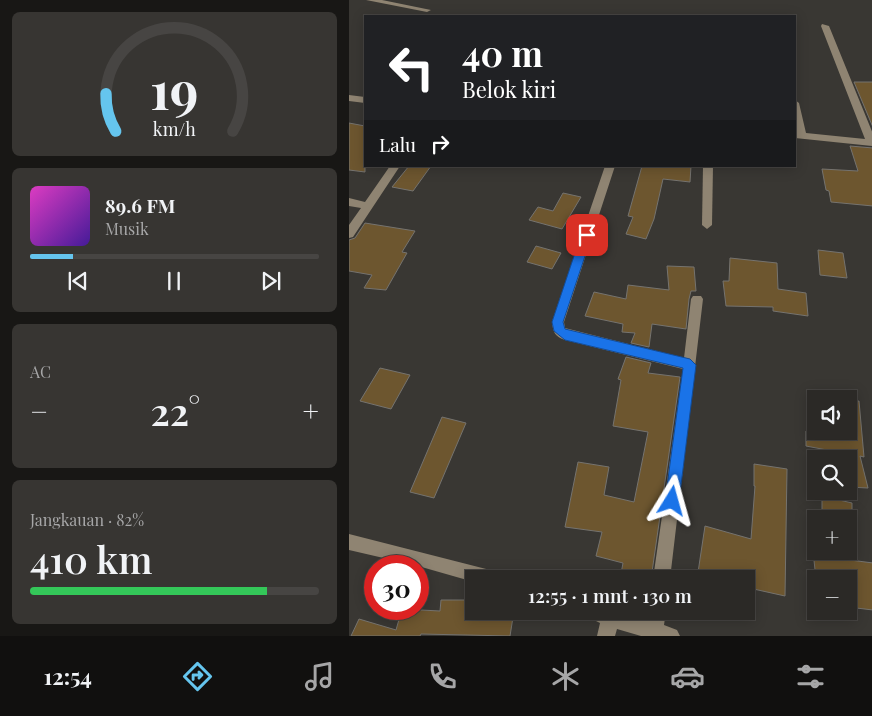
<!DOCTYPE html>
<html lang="id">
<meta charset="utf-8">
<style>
:root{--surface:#2b2926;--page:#373532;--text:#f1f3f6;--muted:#a6a6a7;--line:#474543;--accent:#65c5ee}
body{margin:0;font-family:"Playfair Display",serif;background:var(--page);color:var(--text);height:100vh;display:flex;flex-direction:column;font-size:19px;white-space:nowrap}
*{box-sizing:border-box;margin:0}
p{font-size:16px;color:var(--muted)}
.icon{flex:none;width:28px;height:28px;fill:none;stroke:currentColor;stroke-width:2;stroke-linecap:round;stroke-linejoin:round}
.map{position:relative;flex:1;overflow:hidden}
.sheet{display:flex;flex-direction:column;gap:12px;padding:12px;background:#181715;width:349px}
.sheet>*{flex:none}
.banner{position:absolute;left:15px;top:15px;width:432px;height:152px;border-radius:0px;box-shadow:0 2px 12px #0003,0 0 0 1px var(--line);background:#202124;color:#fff;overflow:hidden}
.fabs{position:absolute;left:458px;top:390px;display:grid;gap:10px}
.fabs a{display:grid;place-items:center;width:50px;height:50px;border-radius:0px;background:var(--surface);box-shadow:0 2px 12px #0003,0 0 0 1px var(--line);font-size:25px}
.speed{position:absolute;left:15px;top:555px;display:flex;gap:10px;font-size:25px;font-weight:700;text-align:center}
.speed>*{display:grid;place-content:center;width:65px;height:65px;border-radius:50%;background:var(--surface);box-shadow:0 2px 12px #0003,0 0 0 1px var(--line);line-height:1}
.speed .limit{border:8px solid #d22;background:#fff;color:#111}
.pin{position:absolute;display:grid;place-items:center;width:42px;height:42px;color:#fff;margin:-21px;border-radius:10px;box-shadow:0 2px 8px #0006}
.me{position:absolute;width:55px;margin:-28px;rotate:8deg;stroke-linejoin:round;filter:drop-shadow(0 0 4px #0008)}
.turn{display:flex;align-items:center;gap:18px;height:105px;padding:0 15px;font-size:22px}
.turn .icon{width:65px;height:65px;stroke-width:2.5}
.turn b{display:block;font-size:35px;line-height:42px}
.then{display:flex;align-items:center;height:48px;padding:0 15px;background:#0003;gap:10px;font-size:19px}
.big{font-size:38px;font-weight:600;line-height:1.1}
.sheet .card{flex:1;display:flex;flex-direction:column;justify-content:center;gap:8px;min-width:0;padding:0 18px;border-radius:8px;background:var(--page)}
.sheet .dial{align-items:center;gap:0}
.dial svg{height:130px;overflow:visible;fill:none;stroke:var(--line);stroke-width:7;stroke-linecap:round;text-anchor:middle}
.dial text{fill:var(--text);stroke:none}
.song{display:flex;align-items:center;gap:15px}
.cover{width:60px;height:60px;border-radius:8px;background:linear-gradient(135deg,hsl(310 70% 55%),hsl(260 70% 35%))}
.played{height:5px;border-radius:2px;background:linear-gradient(90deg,var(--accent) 15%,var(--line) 15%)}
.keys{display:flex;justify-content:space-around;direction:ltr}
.heat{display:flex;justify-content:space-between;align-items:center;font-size:28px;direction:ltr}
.charge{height:8px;border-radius:4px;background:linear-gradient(90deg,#34c759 82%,var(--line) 0)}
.trip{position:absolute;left:116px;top:570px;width:290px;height:50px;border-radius:0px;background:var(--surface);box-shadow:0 2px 12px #0003,0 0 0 1px var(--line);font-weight:600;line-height:50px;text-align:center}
.dock{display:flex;height:80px;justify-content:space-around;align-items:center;background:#11100f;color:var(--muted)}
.dock .icon{width:35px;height:35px}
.dock .current{color:var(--accent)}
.dock b{font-size:22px;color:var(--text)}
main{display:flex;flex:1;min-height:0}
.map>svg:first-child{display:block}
.building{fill:#6d562f;stroke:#75736f}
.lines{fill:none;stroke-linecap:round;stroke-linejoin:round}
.minor{fill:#8f8472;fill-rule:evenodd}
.route{fill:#1a73e8;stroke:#114b97}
</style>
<main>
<section class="sheet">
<div class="card dial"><svg viewBox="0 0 100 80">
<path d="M14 69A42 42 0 1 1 86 69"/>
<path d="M14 69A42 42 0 0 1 8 46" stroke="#65c5ee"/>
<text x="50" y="56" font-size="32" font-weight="700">19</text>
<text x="50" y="72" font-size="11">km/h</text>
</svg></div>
<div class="card">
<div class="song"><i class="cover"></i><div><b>89.6 FM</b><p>Musik</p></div></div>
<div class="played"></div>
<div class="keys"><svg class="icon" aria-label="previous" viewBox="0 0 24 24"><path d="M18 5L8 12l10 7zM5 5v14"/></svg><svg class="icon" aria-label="pause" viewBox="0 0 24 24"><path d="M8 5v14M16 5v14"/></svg><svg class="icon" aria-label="next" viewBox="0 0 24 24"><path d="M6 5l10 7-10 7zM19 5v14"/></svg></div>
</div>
<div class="card"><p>AC</p>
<div class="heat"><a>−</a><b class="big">22°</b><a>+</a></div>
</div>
<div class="card"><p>Jangkauan · 82%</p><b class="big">410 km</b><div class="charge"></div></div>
</section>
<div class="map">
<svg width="524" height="636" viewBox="0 0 524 636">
<rect width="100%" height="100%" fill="#393733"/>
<g class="building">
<polygon points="505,82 524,82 524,127 523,125"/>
<polygon points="0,123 16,126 16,172 0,170"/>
<polygon points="501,146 524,148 524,206 482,202 480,191 477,190 473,169 509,171"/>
<polygon points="60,166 82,166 64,191 43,187"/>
<polygon points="293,166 342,166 341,182 314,179 305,219 297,239 277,234 284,217 279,216"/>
<polygon points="214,193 232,197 213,229 180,220 189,207 204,211"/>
<polygon points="16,223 66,231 53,252 58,253 37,290 15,288 23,275 0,271 0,240 6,238"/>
<polygon points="187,246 212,253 203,269 178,262"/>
<polygon points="469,250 494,253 498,278 471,275"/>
<polygon points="381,258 428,263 429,289 457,293 459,316 424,311 424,307 377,306 374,281 380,281"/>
<polygon points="318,266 345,267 347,291 342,291 340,299 337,329 303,324 300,347 282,343 286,333 273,332 274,324 236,316 245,292 277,299 279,285 320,290"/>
<polygon points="277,357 302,363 299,373 331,377 302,579 271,579 274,563 247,556 253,532 216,527 229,462 260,467 255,495 285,502 299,432 264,426 272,380 269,379"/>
<polygon points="31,368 61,375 42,409 11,401"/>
<polygon points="510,401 515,457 511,456 519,488 499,487 499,454 457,446 457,431 499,431 499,402"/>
<polygon points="93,417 117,423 85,498 61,492"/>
<polygon points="405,464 438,469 436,596 400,588 401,579 348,579 356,526 402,539 406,486 405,486"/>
<polygon points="473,496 503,503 503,523 499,522 499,519 473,516"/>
<polygon points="464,551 500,555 501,560 524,563 524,610 499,607 499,579 467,579"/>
<polygon points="92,600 124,600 122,611 165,611 161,636 72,634 71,636 2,636 10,619 47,630 53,609 91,611"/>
</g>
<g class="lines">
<g class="minor">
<polygon points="17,0 33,0 82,10 78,12"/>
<polygon points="473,24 480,26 524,134 524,146 446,138 446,100 450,103 457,133 516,139 472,26"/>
<polygon points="0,95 16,97 16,103 0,101"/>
<polygon points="41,166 51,166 4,237 0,238 0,225 12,208 0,206 0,198 16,202"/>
<path d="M256 166H266L215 322 216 328 335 358 342 299 344 296H352L354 299 321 579H304L334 369 216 340C206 337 204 332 203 322Z"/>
<polygon points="354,166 364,166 363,225 358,229 353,225"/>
<polygon points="0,534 145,571 151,573 153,579 125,579 125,582 69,566 0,550"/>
<polygon points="236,611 268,611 298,620 299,611 317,611 315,625 328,630 331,636 292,636 268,629 266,636 248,636 251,623 239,617"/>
</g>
</g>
<polygon class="route" points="238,232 243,235 214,322 216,329 341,359 347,365 330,501 328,506 323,508 318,506 316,501 334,368 216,340 205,331 203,322 232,235"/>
</svg>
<div class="fabs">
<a><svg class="icon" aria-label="sound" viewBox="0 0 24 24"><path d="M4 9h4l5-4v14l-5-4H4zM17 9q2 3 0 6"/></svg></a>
<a><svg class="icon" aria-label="search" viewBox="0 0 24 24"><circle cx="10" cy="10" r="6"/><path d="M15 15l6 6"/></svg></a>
<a>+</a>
<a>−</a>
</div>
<div class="speed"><div class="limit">30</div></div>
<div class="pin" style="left:238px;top:235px;background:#d93025"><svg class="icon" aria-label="arrive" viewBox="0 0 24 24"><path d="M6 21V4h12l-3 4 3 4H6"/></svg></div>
<svg class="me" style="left:323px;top:501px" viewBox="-20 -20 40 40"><path d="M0-17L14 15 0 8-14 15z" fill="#1a73e8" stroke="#fff" stroke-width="4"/></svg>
<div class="trip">12:55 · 1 mnt · 130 m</div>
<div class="banner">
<div class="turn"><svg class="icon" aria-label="left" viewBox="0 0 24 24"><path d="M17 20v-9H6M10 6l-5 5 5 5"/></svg><div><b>40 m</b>Belok kiri</div></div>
<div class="then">Lalu<svg class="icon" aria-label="right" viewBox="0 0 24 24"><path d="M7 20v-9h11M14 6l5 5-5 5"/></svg></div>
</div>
</div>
</main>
<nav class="dock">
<b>12:54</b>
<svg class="icon current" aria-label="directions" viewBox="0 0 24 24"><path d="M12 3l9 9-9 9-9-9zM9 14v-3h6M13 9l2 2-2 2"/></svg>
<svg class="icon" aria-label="music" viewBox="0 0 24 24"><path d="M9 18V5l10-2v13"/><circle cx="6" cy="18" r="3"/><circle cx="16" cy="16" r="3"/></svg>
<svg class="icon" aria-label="phone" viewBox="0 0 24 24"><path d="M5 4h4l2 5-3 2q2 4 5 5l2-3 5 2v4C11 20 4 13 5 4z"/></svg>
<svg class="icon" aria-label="climate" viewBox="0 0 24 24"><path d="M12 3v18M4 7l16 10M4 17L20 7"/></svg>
<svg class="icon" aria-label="car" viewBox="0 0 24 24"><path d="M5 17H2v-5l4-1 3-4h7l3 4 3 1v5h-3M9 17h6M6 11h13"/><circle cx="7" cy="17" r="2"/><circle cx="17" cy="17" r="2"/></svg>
<svg class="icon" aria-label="filters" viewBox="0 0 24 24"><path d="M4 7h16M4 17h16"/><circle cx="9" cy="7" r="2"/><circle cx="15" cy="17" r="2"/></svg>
</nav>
